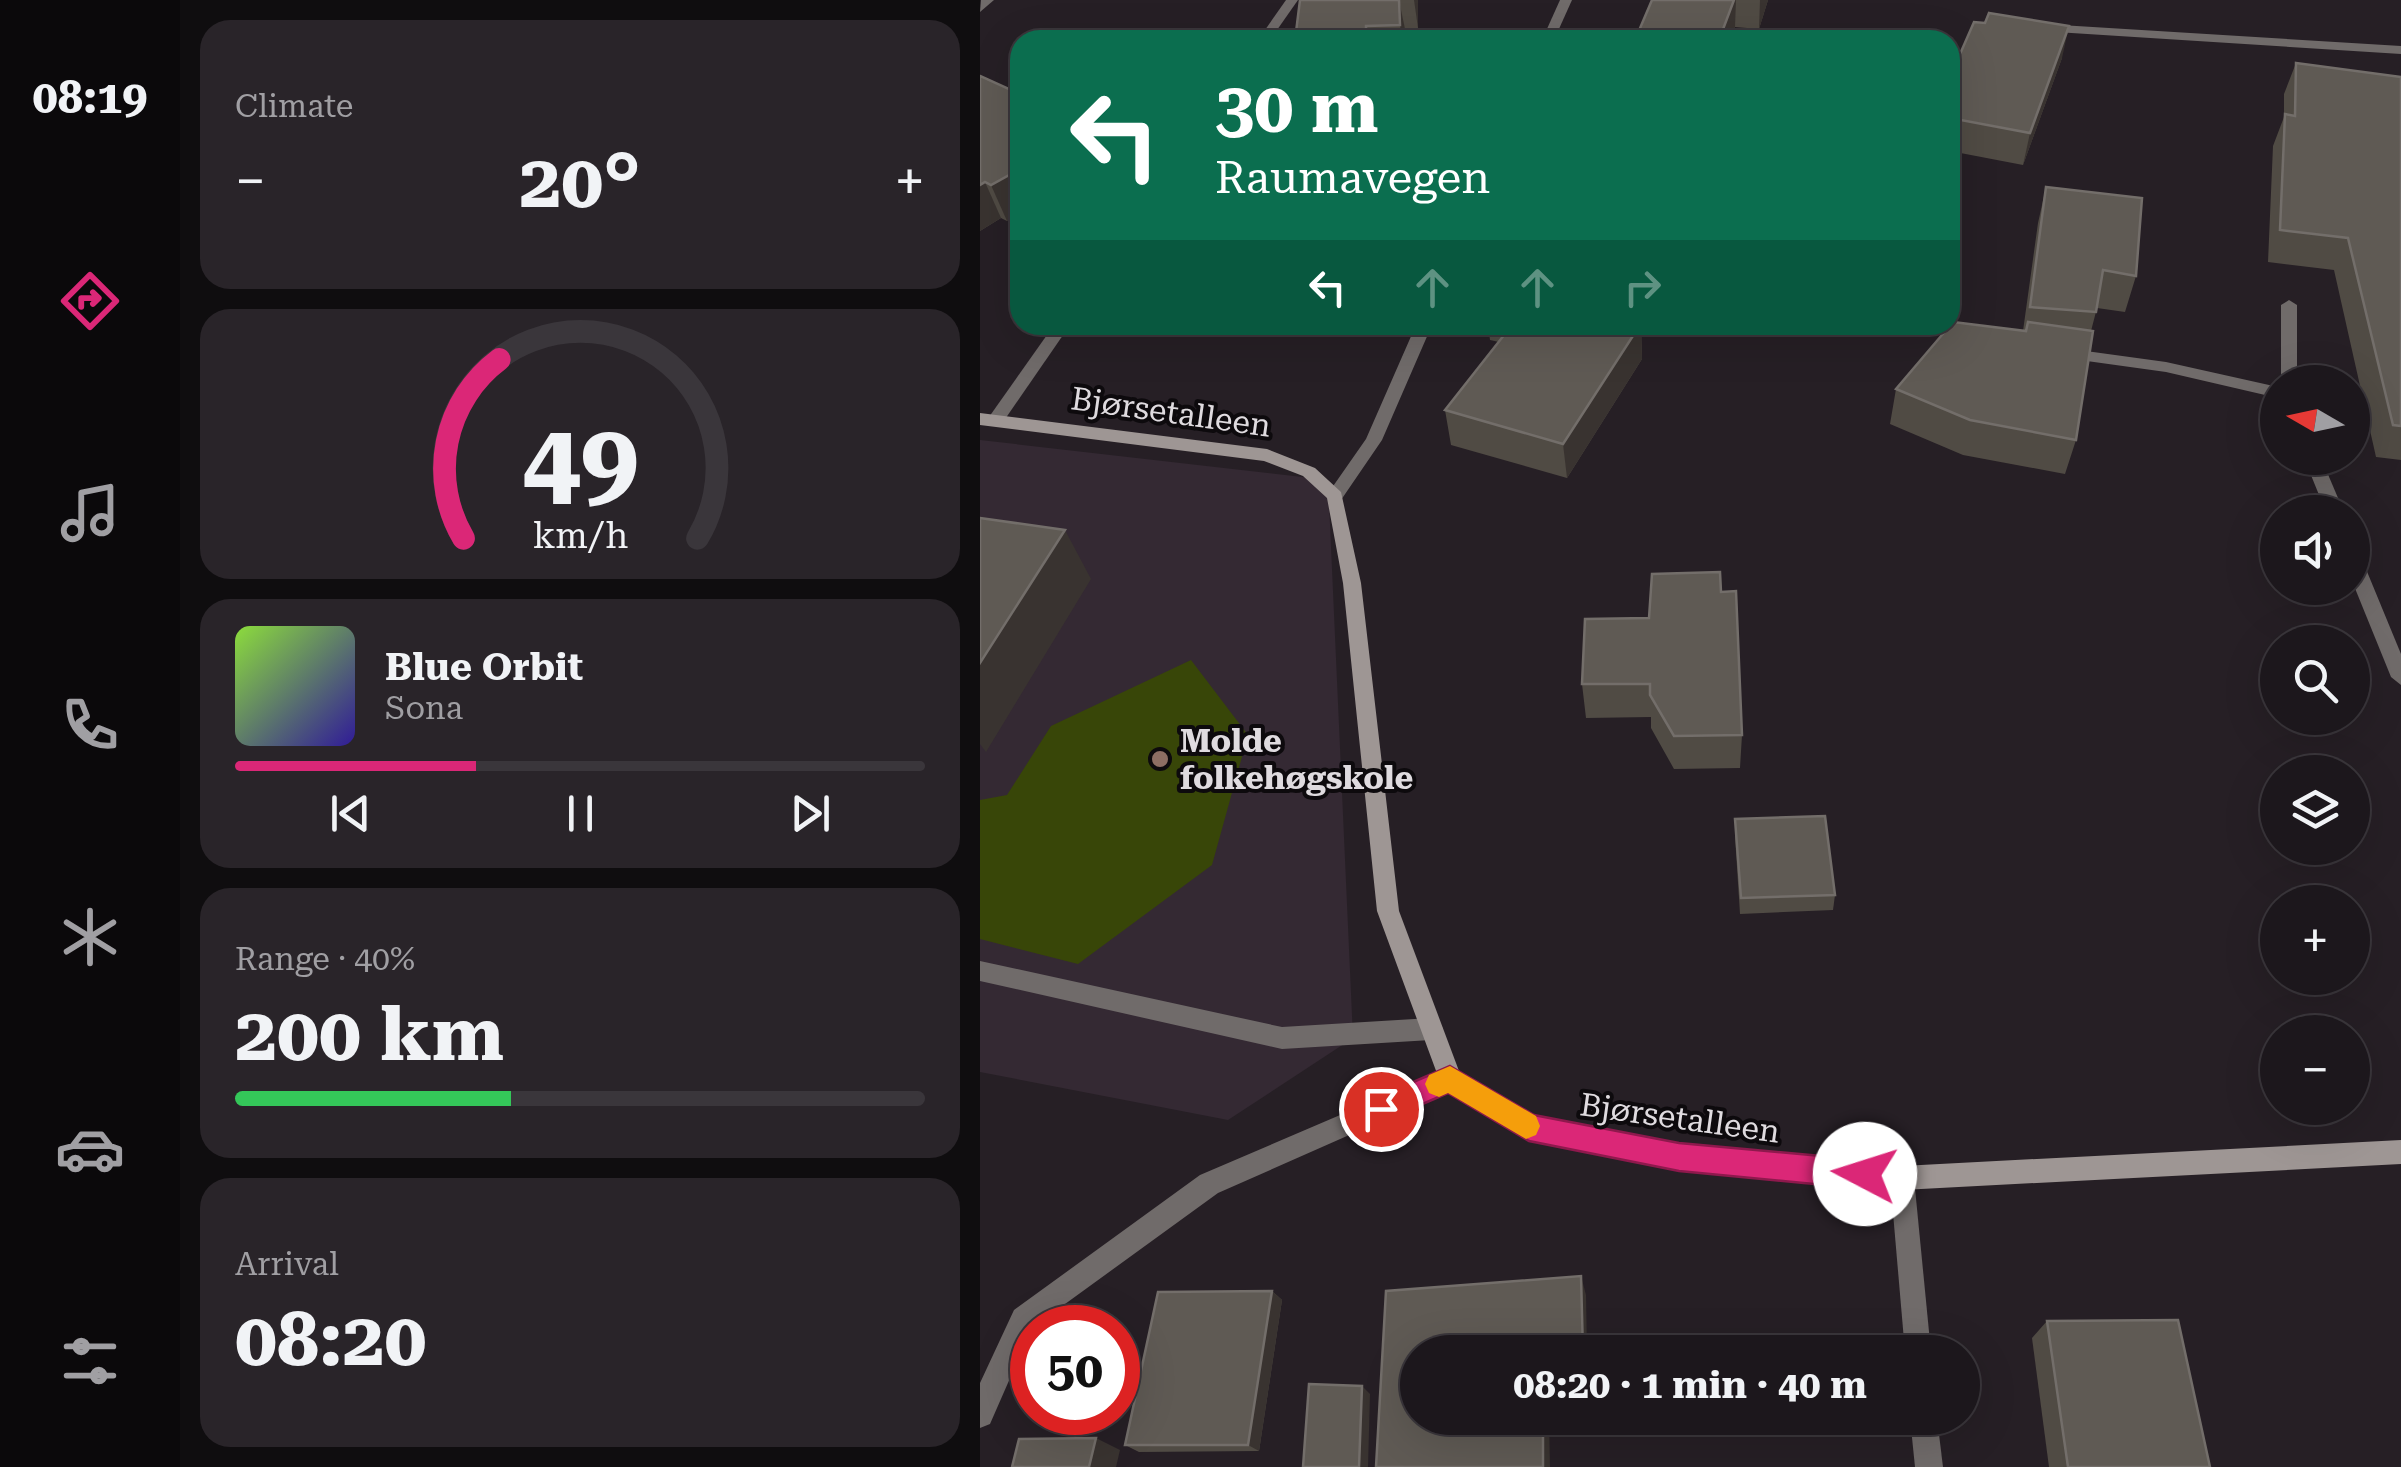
<!DOCTYPE html>
<meta charset="utf-8">
<style>
:root{--surface:#1c171c;--page:#292429;--text:#f1f3f6;--muted:#a09fa3;--line:#3a363b;--accent:#db2777}
body{margin:0;font-family:"Roboto Serif",serif;background:var(--page);color:var(--text);height:100vh;display:flex;flex-direction:column;font-size:38px;white-space:nowrap}
*{box-sizing:border-box;margin:0}
p{font-size:32px;color:var(--muted)}
.icon{flex:none;width:55px;height:55px;fill:none;stroke:currentColor;stroke-width:2;stroke-linecap:round;stroke-linejoin:round}
.map{position:relative;flex:1;overflow:hidden}
.sheet{display:flex;flex-direction:column;gap:20px;padding:20px;background:#0f0d0f;width:800px}
.sheet>*{flex:none}
.hud{position:absolute;left:30px;top:30px;width:950px;height:305px;border-radius:30px;box-shadow:0 10px 40px #0002,0 0 0 2px var(--line);background:#0b6e4f;color:#fff;overflow:hidden}
.needle{width:65px;rotate:279deg}
.fabs{position:absolute;left:1280px;top:365px;display:grid;gap:20px}
.fabs a{display:grid;place-items:center;width:110px;height:110px;border-radius:50%;background:var(--surface);box-shadow:0 10px 40px #0002,0 0 0 2px var(--line);font-size:50px}
.speed{position:absolute;left:30px;top:1305px;display:flex;gap:20px;font-size:50px;font-weight:700;text-align:center}
.speed>*{display:grid;place-content:center;width:130px;height:130px;border-radius:50%;background:var(--surface);box-shadow:0 10px 40px #0002,0 0 0 2px var(--line);line-height:1}
.speed .limit{border:15px solid #d22;background:#fff;color:#111}
.pin{position:absolute;display:grid;place-items:center;width:85px;height:85px;color:#fff;margin:-42px;border:5px solid #fff;border-radius:50%;box-shadow:0 2px 10px #0007}
.me{position:absolute;width:110px;margin:-55px;rotate:275deg;stroke-linejoin:round;filter:drop-shadow(0 0 8px #0008)}
.turn{display:flex;align-items:center;gap:35px;height:210px;padding:0 40px;font-size:45px}
.turn .icon{width:130px;height:130px;stroke-width:2.5}
.turn b{display:block;font-size:70px;line-height:85px}
.lanes{display:flex;align-items:center;height:95px;padding:0 40px;background:#0003;justify-content:center;gap:50px;direction:ltr}
.lanes .off{opacity:.35}
.big{font-size:75px;font-weight:700;line-height:1.1}
.sheet .widget{flex:1;display:flex;flex-direction:column;justify-content:center;gap:15px;min-width:0;padding:0 35px;border-radius:30px;background:var(--page)}
.sheet .dial{align-items:center;gap:0}
.dial svg{height:260px;overflow:visible;fill:none;stroke:var(--line);stroke-width:7;stroke-linecap:round;text-anchor:middle}
.dial text{fill:var(--text);stroke:none}
.song{display:flex;align-items:center;gap:30px}
.cover{width:120px;height:120px;border-radius:15px;background:linear-gradient(135deg,hsl(90 70% 55%),hsl(250 70% 35%))}
.played{height:10px;border-radius:5px;background:linear-gradient(90deg,var(--accent) 35%,var(--line) 35%)}
.keys{display:flex;justify-content:space-around;direction:ltr}
.heat{display:flex;justify-content:space-between;align-items:center;font-size:55px;direction:ltr}
.charge{height:15px;border-radius:8px;background:linear-gradient(90deg,#34c759 40%,var(--line) 0)}
.trip{position:absolute;left:420px;top:1335px;width:580px;height:100px;border-radius:50px;background:var(--surface);box-shadow:0 10px 40px #0002,0 0 0 2px var(--line);font-weight:700;line-height:100px;text-align:center}
main{display:flex;flex:1;min-height:0}
.dock{display:flex;flex-direction:column;width:180px;justify-content:space-around;align-items:center;background:#0b090b;color:var(--muted)}
.dock .icon{width:70px;height:70px}
.dock .active{color:var(--accent)}
.dock b{font-size:45px;color:var(--text)}
.map>svg:first-child{display:block}
.built{fill:#342933}
.green{fill:#384608}
.lines{fill:none;stroke-linecap:round;stroke-linejoin:round}
.lane{fill:#706b6a;fill-rule:evenodd}
.street{fill:#706b6a;fill-rule:evenodd}
.secondary{fill:#9e9694;fill-rule:evenodd}
.wall{fill:#504b44}
.shaded-wall{fill:#393330}
.building{fill:#5f5a54;stroke:#736e6a;stroke-width:2.5}
.route{fill:#db2777;stroke:#8e194d;stroke-width:2.5}
.slow{fill:#f59e0b}
.education-dot{fill:#8d6e63;stroke:#0d0a0d;stroke-width:4}
.labels{text-anchor:middle;stroke-width:8;stroke-linejoin:round;paint-order:stroke}
.street-label{font-size:32px;fill:#dfdbdf;stroke:#0d0a0d}
.poi-label{font-size:32px;font-weight:bold;fill:#dfdbdf;stroke:#0d0a0d;text-anchor:start}
</style>
<main>
<nav class="dock">
<b>08:19</b>
<svg class="icon active" aria-label="directions" viewBox="0 0 24 24"><path d="M12 3l9 9-9 9-9-9zM9 14v-3h6M13 9l2 2-2 2"/></svg>
<svg class="icon" aria-label="music" viewBox="0 0 24 24"><path d="M9 18V5l10-2v13"/><circle cx="6" cy="18" r="3"/><circle cx="16" cy="16" r="3"/></svg>
<svg class="icon" aria-label="phone" viewBox="0 0 24 24"><path d="M5 4h4l2 5-3 2q2 4 5 5l2-3 5 2v4C11 20 4 13 5 4z"/></svg>
<svg class="icon" aria-label="climate" viewBox="0 0 24 24"><path d="M12 3v18M4 7l16 10M4 17L20 7"/></svg>
<svg class="icon" aria-label="car" viewBox="0 0 24 24"><path d="M5 17H2v-5l4-1 3-4h7l3 4 3 1v5h-3M9 17h6M6 11h13"/><circle cx="7" cy="17" r="2"/><circle cx="17" cy="17" r="2"/></svg>
<svg class="icon" aria-label="filters" viewBox="0 0 24 24"><path d="M4 7h16M4 17h16"/><circle cx="9" cy="7" r="2"/><circle cx="15" cy="17" r="2"/></svg>
</nav>
<section class="sheet">
<div class="widget"><p>Climate</p>
<div class="heat"><a>−</a><b class="big">20°</b><a>+</a></div>
</div>
<div class="widget dial"><svg viewBox="0 0 100 80">
<path d="M14 69A42 42 0 1 1 86 69"/>
<path d="M14 69A42 42 0 0 1 25 14" stroke="#db2777"/>
<text x="50" y="56" font-size="32" font-weight="700">49</text>
<text x="50" y="72" font-size="11">km/h</text>
</svg></div>
<div class="widget">
<div class="song"><i class="cover"></i><div><b>Blue Orbit</b><p>Sona</p></div></div>
<div class="played"></div>
<div class="keys"><svg class="icon" aria-label="previous" viewBox="0 0 24 24"><path d="M18 5L8 12l10 7zM5 5v14"/></svg><svg class="icon" aria-label="pause" viewBox="0 0 24 24"><path d="M8 5v14M16 5v14"/></svg><svg class="icon" aria-label="next" viewBox="0 0 24 24"><path d="M6 5l10 7-10 7zM19 5v14"/></svg></div>
</div>
<div class="widget"><p>Range · 40%</p><b class="big">200 km</b><div class="charge"></div></div>
<div class="widget"><p>Arrival</p><b class="big">08:20</b></div>
</section>
<div class="map">
<svg width="1421" height="1467" viewBox="0 0 1421 1467">
<rect width="100%" height="100%" fill="#261f25"/>
<polygon class="built" points="0,440 348,480 373,1038 248,1120 0,1072"/>
<polygon class="green" points="211,660 268,735 232,865 98,964 0,939 0,800 27,795 71,726"/>
<g class="lines">
<g class="lane">
<polygon points="1064,24 1421,46 1421,54 1060,31 1060,25"/>
<polygon points="1084,348 1186,362 1298,387 1298,398 1186,372 1078,357 1076,353"/>
<polygon points="0,961 302,1027 451,1018 459,1021 463,1029 459,1037 451,1040 302,1049 0,981"/>
</g>
<g class="street">
<polygon points="14,0 0,12 1,0"/>
<polygon points="306,0 318,0 290,40 278,40"/>
<polygon points="580,0 592,0 574,40 562,40"/>
<polygon points="1309,300 1317,305 1317,382 1301,382 1301,305"/>
<polygon points="74,325 90,325 21,425 9,425 9,417"/>
<polygon points="436,325 452,325 402,440 361,500 349,500 346,496 349,492 386,439"/>
<polygon points="1324,458 1341,458 1364,512 1346,512"/>
<polygon points="1372,551 1381,557 1421,654 1421,685 1411,677 1372,581"/>
<polygon points="470,1068 478,1071 482,1079 478,1087 238,1193 52,1328 10,1424 0,1428 0,1383 34,1310 220,1175"/>
<polygon points="922,1166 931,1169 934,1178 951,1352 925,1352 910,1178 913,1169"/>
<polygon points="930,1418 957,1418 963,1467 935,1467"/>
</g>
<polygon class="secondary" points="0,413 287,449 335,468 361,492 381,583 419,911 479,1071 553,1116 699,1145 922,1166 1421,1140 1421,1164 922,1190 699,1169 549,1139 462,1087 397,911 363,583 347,498 323,476 284,461 0,425"/>
</g>
<g class="wall">
<polygon points="320,0 438,0 438,28 425,29 426,40 315,40"/>
<polygon points="672,0 788,0 779,29 755,27 751,40 655,40"/>
<polygon points="1082,58 1043,165 970,151 970,77"/>
<polygon points="1316,63 1421,77 1421,460 1396,457 1354,270 1288,262 1293,146 1304,117 1304,94"/>
<polygon points="0,76 40,94 40,214 27,221 21,218 0,231"/>
<polygon points="1066,187 1156,276 1145,312 1117,308 1111,331 1096,440 1085,474 983,455 910,424 916,389 1043,331 1058,223"/>
<polygon points="508,325 661,325 662,359 587,478 471,445 465,410 519,342 510,340"/>
<polygon points="741,592 762,735 760,768 694,769 671,728 671,717 606,718 602,684 669,618"/>
<polygon points="755,819 855,895 853,910 760,914 755,836"/>
<polygon points="292,1291 302,1300 279,1451 159,1452 145,1445"/>
<polygon points="1067,1321 1230,1467 1069,1467 1052,1338"/>
</g>
<g class="shaded-wall">
<polygon points="419,0 425,29 426,40 422,40 420,25"/>
<polygon points="434,0 438,0 438,28"/>
<polygon points="754,0 756,0 755,27 751,40 739,40"/>
<polygon points="780,0 788,0 779,29"/>
<polygon points="1089,26 1082,58 1043,165 1050,133"/>
<polygon points="40,169 40,214 27,221 11,185"/>
<polygon points="5,182 21,218 0,231 0,185"/>
<polygon points="661,325 662,359 587,478 583,444"/>
<polygon points="85,530 111,579 6,752 0,744 0,663"/>
<polygon points="601,1276 606,1295 607,1352 603,1352"/>
<polygon points="292,1291 302,1300 279,1451 268,1445"/>
<polygon points="382,1386 390,1394 388,1467 379,1467"/>
<polygon points="563,1418 569,1418 570,1467 563,1467"/>
<polygon points="116,1438 140,1450 136,1467 109,1467"/>
</g>
<g class="building">
<polygon points="320,0 419,0 420,25 386,26 386,40 315,40"/>
<polygon points="672,0 754,0 739,40 655,40"/>
<polygon points="1009,13 1089,26 1050,133 970,118 970,77 994,22 1005,23"/>
<polygon points="1316,63 1421,77 1421,426 1413,425 1368,238 1300,230 1305,114 1315,116"/>
<polygon points="0,76 40,94 40,169 11,185 5,182 0,185"/>
<polygon points="1066,187 1162,198 1156,276 1123,270 1116,312 1050,307"/>
<polygon points="973,322 1046,331 1048,322 1113,331 1096,440 990,420 916,389"/>
<polygon points="532,325 660,325 583,444 465,410"/>
<polygon points="0,518 85,530 0,663"/>
<polygon points="740,572 741,592 756,591 762,735 694,736 670,695 670,684 602,684 605,619 669,618 672,574"/>
<polygon points="845,816 855,895 761,898 755,819"/>
<polygon points="601,1276 603,1352 438,1352 438,1418 563,1418 563,1467 396,1467 406,1291"/>
<polygon points="292,1291 268,1445 145,1445 178,1292"/>
<polygon points="1198,1320 1230,1467 1088,1467 1067,1321"/>
<polygon points="329,1384 382,1386 379,1467 323,1467"/>
<polygon points="116,1438 109,1467 32,1467 39,1439"/>
</g>
<polygon class="route" points="470,1066 554,1115 699,1143 885,1160 895,1165 899,1174 895,1184 885,1189 699,1171 549,1141 468,1093 401,1122 392,1118 388,1109 392,1100"/>
<polygon class="slow" points="470,1066 556,1116 560,1126 556,1135 546,1139 468,1093 459,1097 449,1093 445,1084 449,1075"/>
<circle class="education-dot" cx="180" cy="759" r="10"/>
<g class="labels">
<g class="street-label">
<text transform="translate(191 412) rotate(8)" y="11">Bjørsetalleen</text>
<text transform="translate(700 1118) rotate(8)" y="11">Bjørsetalleen</text>
</g>
<g class="poi-label">
<text x="200" y="752">Molde<tspan x="200" dy="37">folkehøgskole</tspan></text>
</g>
</g>
</svg>
<div class="fabs">
<a><svg class="needle" viewBox="-14 -14 28 28"><path d="M0-13l5 13h-10z" fill="#e53935"/><path d="M0 13l5-13h-10z" fill="#a09fa3"/></svg></a>
<a><svg class="icon" aria-label="sound" viewBox="0 0 24 24"><path d="M4 9h4l5-4v14l-5-4H4zM17 9q2 3 0 6"/></svg></a>
<a><svg class="icon" aria-label="search" viewBox="0 0 24 24"><circle cx="10" cy="10" r="6"/><path d="M15 15l6 6"/></svg></a>
<a><svg class="icon" aria-label="layers" viewBox="0 0 24 24"><path d="M12 4l9 5-9 5-9-5zM3 14l9 5 9-5"/></svg></a>
<a>+</a>
<a>−</a>
</div>
<div class="speed"><div class="limit">50</div></div>
<div class="pin" style="left:401px;top:1109px;background:#d93025"><svg class="icon" aria-label="arrive" viewBox="0 0 24 24"><path d="M6 21V4h12l-3 4 3 4H6"/></svg></div>
<svg class="me" style="left:885px;top:1174px" viewBox="-20 -20 40 40"><circle r="19" fill="#fff"/><path d="M0-13L10 11 0 6-10 11z" fill="#db2777"/></svg>
<div class="trip">08:20 · 1 min · 40 m</div>
<div class="hud">
<div class="turn"><svg class="icon" aria-label="left" viewBox="0 0 24 24"><path d="M17 20v-9H6M10 6l-5 5 5 5"/></svg><div><b>30 m</b>Raumavegen</div></div>
<div class="lanes"><svg class="icon" aria-label="left" viewBox="0 0 24 24"><path d="M17 20v-9H6M10 6l-5 5 5 5"/></svg><svg class="icon off" aria-label="ahead" viewBox="0 0 24 24"><path d="M12 20V5M6 11l6-6 6 6"/></svg><svg class="icon off" aria-label="ahead" viewBox="0 0 24 24"><path d="M12 20V5M6 11l6-6 6 6"/></svg><svg class="icon off" aria-label="right" viewBox="0 0 24 24"><path d="M7 20v-9h11M14 6l5 5-5 5"/></svg></div>
</div>
</div>
</main>
